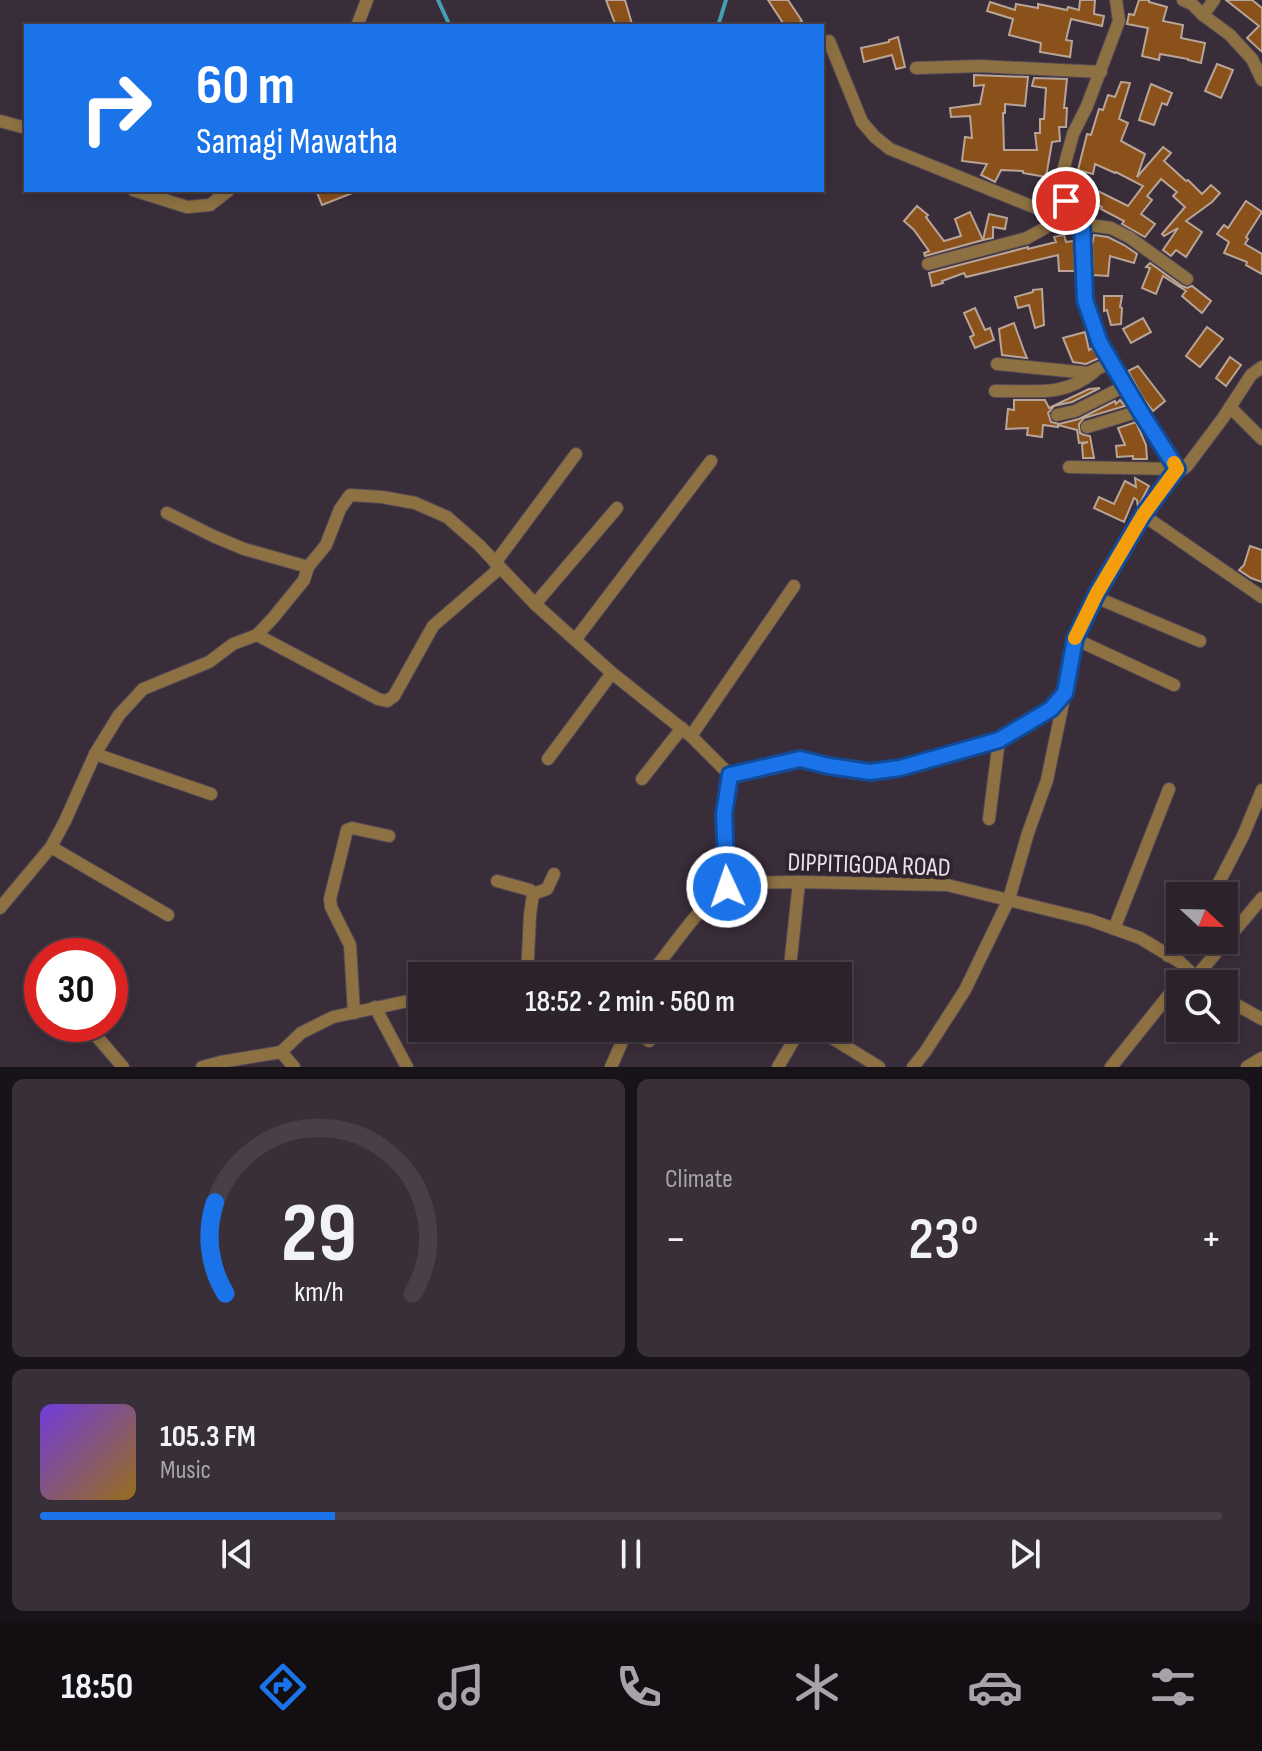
<!DOCTYPE html>
<meta charset="utf-8">
<style>
:root{--surface:#2c222c;--page:#382f38;--text:#f1f3f6;--muted:#a6a4a9;--line:#483f48;--accent:#1a73e8}
body{margin:0;font-family:"Sofia Sans Condensed",sans-serif;background:var(--page);color:var(--text);height:100vh;display:flex;flex-direction:column;font-size:30px;white-space:nowrap}
*{box-sizing:border-box;margin:0}
p{font-size:26px;color:var(--muted)}
.icon{flex:none;width:44px;height:44px;fill:none;stroke:currentColor;stroke-width:2;stroke-linecap:round;stroke-linejoin:round}
.map{position:relative;height:1067px;overflow:hidden}
.drawer{display:flex;flex-direction:column;gap:12px;padding:12px;background:#181318;flex:1}
.drawer>*{flex:none}
.hud{position:absolute;left:24px;top:24px;width:800px;height:168px;border-radius:0px;box-shadow:0 4px 12px #0003,0 0 0 2px var(--line);background:#1a73e8;color:#fff;overflow:hidden}
.needle{width:52px;rotate:112deg}
.buttons{position:absolute;left:1166px;top:882px;display:grid;gap:16px}
.buttons a{display:grid;place-items:center;width:72px;height:72px;border-radius:0px;background:var(--surface);box-shadow:0 4px 12px #0003,0 0 0 2px var(--line);font-size:40px}
.speed{position:absolute;left:24px;top:938px;display:flex;gap:16px;font-size:40px;font-weight:700;text-align:center}
.speed>*{display:grid;place-content:center;width:104px;height:104px;border-radius:50%;background:var(--surface);box-shadow:0 4px 12px #0003,0 0 0 2px var(--line);line-height:1}
.speed .limit{border:12px solid #d22;background:#fff;color:#111}
.pin{position:absolute;display:grid;place-items:center;width:68px;height:68px;color:#fff;margin:-34px;border:4px solid #fff;border-radius:50%;box-shadow:0 2px 8px #0007}
.me{position:absolute;width:88px;margin:-44px;rotate:357deg;stroke-linejoin:round;filter:drop-shadow(0 0 6px #0008)}
.turn{display:flex;align-items:center;gap:28px;height:168px;padding:0 40px;font-size:36px}
.turn .icon{width:104px;height:104px;stroke-width:2.5}
.turn b{display:block;font-size:56px;line-height:68px}
.big{font-size:60px;font-weight:600;line-height:1.1}
.drawer .widget{flex:1;display:flex;flex-direction:column;justify-content:center;gap:12px;min-width:0;padding:0 28px;border-radius:12px;background:var(--page)}
.drawer .dial{align-items:center;gap:0}
.dial svg{height:208px;overflow:visible;fill:none;stroke:var(--line);stroke-width:7;stroke-linecap:round;text-anchor:middle}
.dial text{fill:var(--text);stroke:none}
.song{display:flex;align-items:center;gap:24px}
.cover{width:96px;height:96px;border-radius:12px;background:linear-gradient(135deg,hsl(260 70% 55%),hsl(40 70% 35%))}
.played{height:8px;border-radius:4px;background:linear-gradient(90deg,var(--accent) 25%,var(--line) 25%)}
.keys{display:flex;justify-content:space-around;direction:ltr}
.heat{display:flex;justify-content:space-between;align-items:center;font-size:44px;direction:ltr}
.drawer .tiles{flex:1;display:grid;gap:12px;grid-template-columns:1fr 1fr}
.widget:last-child{grid-column:span 2}
.trip{position:absolute;left:408px;top:962px;width:444px;height:80px;border-radius:0px;background:var(--surface);box-shadow:0 4px 12px #0003,0 0 0 2px var(--line);font-weight:600;line-height:80px;text-align:center}
.tabs{display:flex;height:128px;justify-content:space-around;align-items:center;background:#120e12;color:var(--muted)}
.tabs .icon{width:56px;height:56px}
.tabs .current{color:var(--accent)}
.tabs b{font-size:36px;color:var(--text)}
.map>svg:first-child{display:block}
.lines{fill:none;stroke-linecap:round;stroke-linejoin:round}
.stream{stroke:#46a0b4;stroke-width:4}
.building{fill:#8a511a;stroke:#b8a597;stroke-width:2}
.minor-casing{stroke:#564a56;stroke-width:14}
.minor{stroke:#8d7142;stroke-width:12}
.route-casing{stroke:#114b97;stroke-width:20}
.route{stroke:#1a73e8;stroke-width:14}
.slow{stroke:#f59e0b;stroke-width:14}
.labels{text-anchor:middle;stroke-width:8;stroke-linejoin:round;paint-order:stroke}
.street-label{font-size:26px;fill:#eae1e9;stroke:#302330}
</style>
<div class="map">
<svg width="1262" height="1067" viewBox="0 0 1262 1067">
<rect width="100%" height="100%" fill="#3a2d3a"/>
<g class="lines">
<g class="stream">
<polyline points="438,0 450,26"/>
<polyline points="718,26 726,0"/>
</g>
</g>
<g class="building">
<polygon points="606,0 625,0 632,24 616,26"/>
<polygon points="768,0 788,0 802,21 794,26 785,26"/>
<polygon points="1080,0 1095,0 1094,14 1104,16 1102,26 1071,19 1066,40 1072,41 1070,57 1040,52 1041,43 1009,35 1013,19 987,11 990,2 1015,10 1016,4 1038,8 1038,4 1067,10 1068,7 1079,10"/>
<polygon points="1139,0 1149,0 1149,2 1167,7 1163,21 1183,25 1181,38 1205,43 1201,63 1188,60 1188,59 1160,54 1159,60 1142,56 1148,28 1127,24 1129,14 1134,15"/>
<polygon points="1226,0 1252,0 1262,8 1262,52 1247,38 1259,26"/>
<polygon points="898,37 905,67 896,69 892,55 864,62 861,48 889,42 889,40"/>
<polygon points="1217,64 1233,70 1221,98 1205,91"/>
<polygon points="974,75 1028,77 1025,106 1005,104 1005,113 1003,113 1004,150 1037,150 1035,133 1040,133 1040,119 1044,119 1046,88 1032,86 1034,78 1067,79 1064,108 1067,108 1066,127 1059,127 1060,141 1052,142 1046,177 1023,173 1023,171 1001,170 995,182 981,175 987,164 962,161 965,137 972,138 970,116 951,117 950,108 980,104 984,85 974,86"/>
<polygon points="1121,82 1130,83 1119,119 1128,123 1121,141 1145,154 1137,177 1163,147 1171,153 1164,161 1186,181 1188,180 1202,194 1211,185 1220,193 1212,202 1186,221 1202,232 1186,257 1176,250 1171,256 1163,250 1178,228 1164,236 1162,234 1185,207 1173,196 1177,192 1161,179 1147,196 1152,200 1141,214 1155,224 1145,237 1122,224 1124,221 1101,209 1102,207 1078,195 1084,184 1128,206 1143,186 1116,172 1115,173 1095,164 1093,174 1078,170 1087,134 1091,135 1099,109 1103,110 1108,95 1115,97"/>
<polygon points="1151,84 1172,93 1167,105 1162,103 1154,125 1139,120"/>
<polygon points="316,190 360,190 322,205"/>
<polygon points="1246,201 1262,212 1246,237 1248,239 1245,244 1262,254 1262,274 1246,265 1247,262 1224,253 1229,242 1217,234 1224,225 1228,228"/>
<polygon points="917,206 928,215 926,217 944,241 961,236 955,219 970,212 983,240 925,256 924,253 929,251 914,230 904,221"/>
<polygon points="989,214 1007,218 1005,229 993,227 993,238 983,240"/>
<polygon points="1064,235 1066,242 1074,241 1075,271 1059,271 1058,255 966,277 964,273 942,281 943,283 932,286 929,273 1028,247 1028,249 1056,242 1054,237"/>
<polygon points="1094,235 1108,237 1124,245 1137,254 1134,263 1110,256 1108,276 1093,275 1092,245"/>
<polygon points="1150,263 1182,286 1187,288 1192,286 1211,301 1202,313 1182,296 1186,291 1163,276 1156,294 1142,288 1150,268 1146,267"/>
<polygon points="1042,289 1044,325 1035,328 1029,305 1018,308 1015,297 1033,292 1033,290"/>
<polygon points="1104,296 1122,296 1120,307 1122,308 1121,324 1111,325 1107,310 1104,311"/>
<polygon points="975,308 985,330 990,328 994,340 975,348 970,337 974,335 964,313"/>
<polygon points="1143,318 1151,332 1131,343 1123,329"/>
<polygon points="1014,323 1024,351 1027,358 1002,355 999,329"/>
<polygon points="1207,327 1223,339 1200,367 1186,356"/>
<polygon points="1085,332 1089,350 1092,348 1099,358 1086,364 1073,362 1063,338"/>
<polygon points="1230,357 1241,365 1226,386 1216,378"/>
<polygon points="1138,366 1165,401 1153,411 1143,398 1128,371"/>
<polygon points="1100,388 1072,402 1054,406 1048,413 1051,422 1059,424 1079,419 1115,401 1116,404 1120,400 1125,406 1084,418 1079,424 1080,433 1084,435 1090,436 1094,458 1083,458 1082,444 1088,442 1079,443 1077,430 1058,425 1058,427 1043,425 1042,437 1027,435 1028,428 1006,429 1008,409 1014,410 1014,400 1045,400 1049,408 1089,389"/>
<polygon points="1136,422 1146,445 1147,459 1133,459 1133,456 1117,457 1116,446 1125,445 1118,428"/>
<polygon points="1135,478 1149,486 1138,507 1137,500 1134,498 1124,522 1094,508 1099,497 1114,504 1125,481 1136,487"/>
<polygon points="1250,546 1262,550 1262,582 1251,578 1239,570 1244,565"/>
</g>
<g class="lines">
<defs>
<g id="minor">
<polyline points="1116,0 1119,21 1087,106 1073,134 1063,171 1066,201 1073,218 1082,224 1085,300 1100,343 1140,411 1177,469"/>
<polyline points="1183,0 1192,4 1203,15 1230,35 1252,59 1262,80"/>
<polyline points="1203,15 1214,0"/>
<polyline points="357,26 367,0"/>
<polyline points="829,41 862,122 875,137 890,149 1041,210 1073,218"/>
<polyline points="916,68 980,66 1101,72"/>
<polyline points="0,121 26,128"/>
<polyline points="133,190 187,207 210,205 229,190"/>
<polyline points="1082,224 1111,228 1129,237 1187,279"/>
<polyline points="928,264 1027,238 1045,228 1052,221 1056,213"/>
<polyline points="997,364 1088,373 1110,363"/>
<path d="M995 391C1033 390 1063 398 1094 372"/>
<polyline points="1230,407 1262,439"/>
<polyline points="1057,415 1075,411 1125,386"/>
<polyline points="1087,427 1140,411"/>
<polyline points="1069,467 1177,469"/>
<polyline points="167,513 213,536 244,549 308,567"/>
<polyline points="1143,515 1262,597"/>
<polyline points="495,563 576,454"/>
<polyline points="1095,597 1200,641"/>
<polyline points="535,604 617,508"/>
<polyline points="257,635 378,699 387,701 394,696 433,626 500,568"/>
<polyline points="1075,639 1174,685"/>
<polyline points="575,640 711,461"/>
<polyline points="691,736 794,586"/>
<polyline points="95,754 211,794"/>
<polyline points="548,759 612,673"/>
<polyline points="642,779 682,728"/>
<polyline points="989,819 999,740"/>
<polyline points="51,847 168,915"/>
<polyline points="497,881 530,890 533,894 530,915 527,976"/>
<polyline points="727,887 724,814 730,775 800,759 829,766 870,772 900,768 999,740 1051,709 1065,693 1075,639 1097,593 1143,515 1177,469 1183,469 1187,466 1223,418 1251,375 1262,367"/>
<polyline points="533,894 547,889 554,874"/>
<polyline points="1212,896 1243,836 1262,790"/>
<polyline points="0,908 51,847 65,821 95,754 119,715 143,689 209,662 233,644 257,635 273,618 304,580 308,567 326,545 340,509 350,495 382,497 415,503 447,517 479,545 535,604 612,673 691,736 730,775"/>
<polyline points="1114,929 1169,789"/>
<polyline points="1168,956 1182,940"/>
<polyline points="482,976 528,976"/>
<path d="M649 976C673 948 702 898 736 883L799 882 947 885 1090 920 1140 938 1180 962 1203 984"/>
<polyline points="789,976 799,882"/>
<polyline points="1195,978 1262,898"/>
<polyline points="110,992 115,997 110,1009"/>
<polyline points="1224,998 1262,1019"/>
<polyline points="375,1007 407,1067"/>
<polyline points="354,1013 350,945 331,907 330,899 347,830 352,828 389,836"/>
<polyline points="93,1024 92,1031 123,1067"/>
<polyline points="632,1028 649,1041"/>
<polyline points="281,1052 294,1067"/>
<polyline points="202,1067 221,1062 281,1052 301,1033 333,1017 408,1001 422,995"/>
<polyline points="611,1067 628,1028"/>
<polyline points="778,1067 799,1031 809,1029 819,1030 879,1067"/>
<polyline points="913,1067 925,1052 965,990 1009,899 1028,833 1047,780 1065,693"/>
<polyline points="1111,1067 1188,971"/>
<polyline points="1247,1067 1262,1058"/>
</g>
</defs>
<use href="#minor" class="minor-casing"/>
<use href="#minor" class="minor"/>
</g>
<g class="lines">
<defs>
<polyline id="route" points="727,887 724,814 730,775 800,759 829,766 870,772 900,768 999,740 1051,709 1065,693 1075,639 1097,593 1143,515 1177,469 1140,411 1100,343 1085,300 1082,224 1073,218 1066,201"/>
</defs>
<use href="#route" class="route-casing"/>
<use href="#route" class="route"/>
<polyline class="slow" points="1075,638 1097,593 1143,515 1177,469 1174,463"/>
</g>
<g class="labels">
<g class="street-label">
<text transform="translate(869 864) rotate(2)" y="9">DIPPITIGODA ROAD</text>
</g>
</g>
</svg>
<div class="buttons">
<a><svg class="needle" viewBox="-14 -14 28 28"><path d="M0-13l5 13h-10z" fill="#e53935"/><path d="M0 13l5-13h-10z" fill="#a6a4a9"/></svg></a>
<a><svg class="icon" aria-label="search" viewBox="0 0 24 24"><circle cx="10" cy="10" r="6"/><path d="M15 15l6 6"/></svg></a>
</div>
<div class="speed"><div class="limit">30</div></div>
<div class="pin" style="left:1066px;top:201px;background:#d93025"><svg class="icon" aria-label="arrive" viewBox="0 0 24 24"><path d="M6 21V4h12l-3 4 3 4H6"/></svg></div>
<svg class="me" style="left:727px;top:887px" viewBox="-20 -20 40 40"><circle r="17" fill="#1a73e8" stroke="#fff" stroke-width="3"/><path d="M0-11L8 9 0 5-8 9z" fill="#fff"/></svg>
<div class="trip">18:52 · 2 min · 560 m</div>
<div class="hud">
<div class="turn"><svg class="icon" aria-label="right" viewBox="0 0 24 24"><path d="M7 20v-9h11M14 6l5 5-5 5"/></svg><div><b>60 m</b>Samagi Mawatha</div></div>
</div>
</div>
<section class="drawer">
<div class="tiles">
<div class="widget dial"><svg viewBox="0 0 100 80">
<path d="M14 69A42 42 0 1 1 86 69"/>
<path d="M14 69A42 42 0 0 1 10 34" stroke="#1a73e8"/>
<text x="50" y="56" font-size="32" font-weight="700">29</text>
<text x="50" y="72" font-size="11">km/h</text>
</svg></div>
<div class="widget"><p>Climate</p>
<div class="heat"><a>−</a><b class="big">23°</b><a>+</a></div>
</div>
<div class="widget">
<div class="song"><i class="cover"></i><div><b>105.3 FM</b><p>Music</p></div></div>
<div class="played"></div>
<div class="keys"><svg class="icon" aria-label="previous" viewBox="0 0 24 24"><path d="M18 5L8 12l10 7zM5 5v14"/></svg><svg class="icon" aria-label="pause" viewBox="0 0 24 24"><path d="M8 5v14M16 5v14"/></svg><svg class="icon" aria-label="next" viewBox="0 0 24 24"><path d="M6 5l10 7-10 7zM19 5v14"/></svg></div>
</div>
</div>
</section>
<nav class="tabs">
<b>18:50</b>
<svg class="icon current" aria-label="directions" viewBox="0 0 24 24"><path d="M12 3l9 9-9 9-9-9zM9 14v-3h6M13 9l2 2-2 2"/></svg>
<svg class="icon" aria-label="music" viewBox="0 0 24 24"><path d="M9 18V5l10-2v13"/><circle cx="6" cy="18" r="3"/><circle cx="16" cy="16" r="3"/></svg>
<svg class="icon" aria-label="phone" viewBox="0 0 24 24"><path d="M5 4h4l2 5-3 2q2 4 5 5l2-3 5 2v4C11 20 4 13 5 4z"/></svg>
<svg class="icon" aria-label="climate" viewBox="0 0 24 24"><path d="M12 3v18M4 7l16 10M4 17L20 7"/></svg>
<svg class="icon" aria-label="car" viewBox="0 0 24 24"><path d="M5 17H2v-5l4-1 3-4h7l3 4 3 1v5h-3M9 17h6M6 11h13"/><circle cx="7" cy="17" r="2"/><circle cx="17" cy="17" r="2"/></svg>
<svg class="icon" aria-label="filters" viewBox="0 0 24 24"><path d="M4 7h16M4 17h16"/><circle cx="9" cy="7" r="2"/><circle cx="15" cy="17" r="2"/></svg>
</nav>
